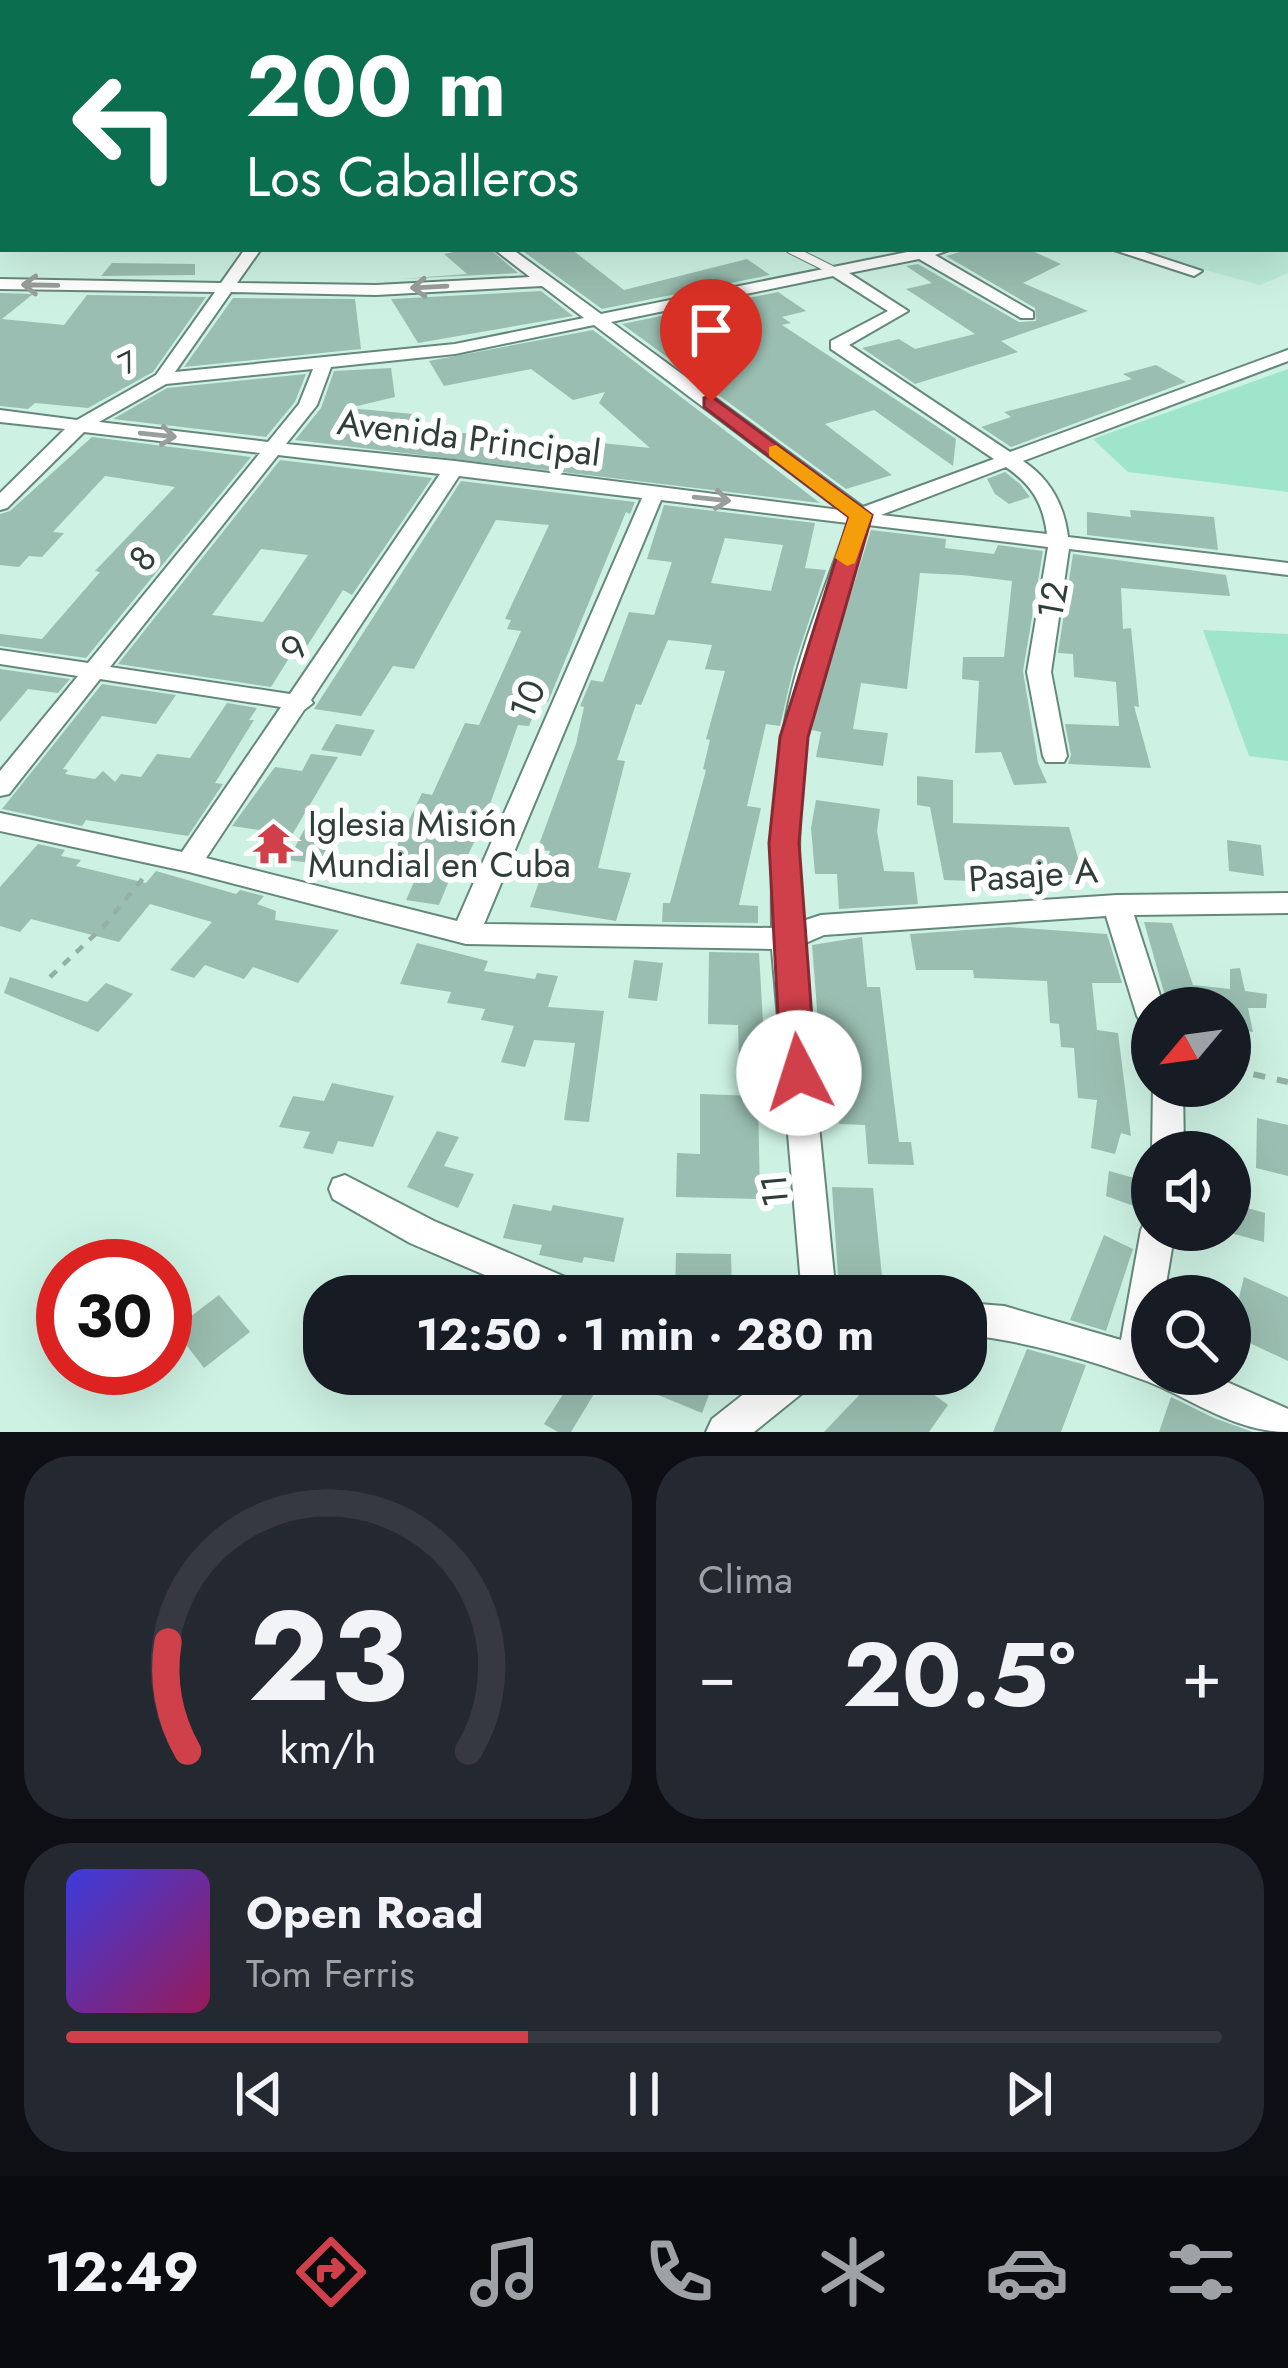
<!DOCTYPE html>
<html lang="es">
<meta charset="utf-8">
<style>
:root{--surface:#171b24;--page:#242831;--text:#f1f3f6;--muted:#9ea1a6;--line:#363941;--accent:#d0404b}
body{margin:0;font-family:Jost,sans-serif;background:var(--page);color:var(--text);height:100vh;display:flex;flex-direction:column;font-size:45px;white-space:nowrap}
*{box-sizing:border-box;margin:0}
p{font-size:39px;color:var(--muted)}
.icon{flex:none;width:66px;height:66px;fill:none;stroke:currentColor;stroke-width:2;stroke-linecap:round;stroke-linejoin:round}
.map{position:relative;height:1432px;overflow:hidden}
.details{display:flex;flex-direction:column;gap:24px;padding:24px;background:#0d0f14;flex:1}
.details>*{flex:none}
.hud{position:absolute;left:0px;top:0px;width:1290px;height:252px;box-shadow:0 12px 48px #0002;background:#0b6e4f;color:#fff;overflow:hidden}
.needle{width:78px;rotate:241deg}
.fabs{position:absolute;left:1131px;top:987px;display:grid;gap:24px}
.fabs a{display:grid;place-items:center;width:120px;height:120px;border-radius:50%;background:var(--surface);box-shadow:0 12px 48px #0002;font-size:60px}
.speed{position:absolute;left:36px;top:1239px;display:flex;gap:24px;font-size:60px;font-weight:700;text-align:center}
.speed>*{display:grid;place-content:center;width:156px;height:156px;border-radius:50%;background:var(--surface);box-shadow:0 12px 48px #0002;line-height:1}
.speed .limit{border:18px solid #d22;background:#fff;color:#111}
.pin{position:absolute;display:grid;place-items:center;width:102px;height:102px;color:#fff;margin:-123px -51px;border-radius:50% 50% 50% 0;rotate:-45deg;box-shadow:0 0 12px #0007}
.pin .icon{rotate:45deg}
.me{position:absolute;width:132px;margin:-66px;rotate:355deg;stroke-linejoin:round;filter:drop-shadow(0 0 9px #0008)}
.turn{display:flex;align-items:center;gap:42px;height:252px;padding:0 48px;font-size:54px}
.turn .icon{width:156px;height:156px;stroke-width:2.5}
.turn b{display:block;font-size:84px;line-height:102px}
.big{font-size:90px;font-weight:700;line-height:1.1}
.details .card{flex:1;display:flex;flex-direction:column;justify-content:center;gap:18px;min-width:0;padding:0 42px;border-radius:48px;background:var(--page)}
.details .dial{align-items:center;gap:0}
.dial svg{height:312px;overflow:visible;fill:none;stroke:var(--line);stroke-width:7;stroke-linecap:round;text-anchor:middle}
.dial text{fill:var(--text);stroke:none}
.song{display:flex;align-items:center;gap:36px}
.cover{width:144px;height:144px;border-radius:18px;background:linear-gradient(135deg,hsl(240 70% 55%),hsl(330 70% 35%))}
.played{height:12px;border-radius:6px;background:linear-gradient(90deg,var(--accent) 40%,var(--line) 40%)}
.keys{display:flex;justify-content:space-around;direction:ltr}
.heat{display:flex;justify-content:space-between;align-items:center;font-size:66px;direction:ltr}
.details .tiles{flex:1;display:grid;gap:24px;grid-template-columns:1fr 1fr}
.card:last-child{grid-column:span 2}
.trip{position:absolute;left:303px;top:1275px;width:684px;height:120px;border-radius:48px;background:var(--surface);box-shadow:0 12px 48px #0002;font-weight:700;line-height:120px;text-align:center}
.menu{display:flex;height:192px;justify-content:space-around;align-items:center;background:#090b0e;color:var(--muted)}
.menu .icon{width:84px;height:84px}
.menu .on{color:var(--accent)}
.menu b{font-size:54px;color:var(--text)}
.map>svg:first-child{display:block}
.built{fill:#bbe9d8}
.green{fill:#9ee5cc}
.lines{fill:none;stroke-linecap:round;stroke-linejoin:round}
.river{fill:#44ad8e;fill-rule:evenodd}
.building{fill:#9abeb1;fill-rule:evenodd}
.lane-far1-casing{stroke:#66887c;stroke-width:8}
.lane-casing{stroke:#66887c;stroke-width:10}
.street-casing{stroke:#66887c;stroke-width:4}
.path-far1{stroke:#93b0a5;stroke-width:4.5;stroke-dasharray:9 9;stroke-linecap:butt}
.path{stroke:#93b0a5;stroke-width:6;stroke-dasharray:12 12;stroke-linecap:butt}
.lane-far1{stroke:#fff;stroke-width:6}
.lane{stroke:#fff;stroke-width:8}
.street{fill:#fff;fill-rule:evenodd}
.oneway{stroke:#979e9c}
.route{fill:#d0404b;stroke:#872a31;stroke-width:3}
.slow{fill:#f59e0b}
.labels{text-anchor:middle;stroke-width:12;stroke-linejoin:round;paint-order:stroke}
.far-street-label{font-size:30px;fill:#2f3e38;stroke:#fff}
.street-label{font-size:36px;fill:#2f3e38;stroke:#fff}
.poi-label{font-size:36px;fill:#2f3e38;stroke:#fff;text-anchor:start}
</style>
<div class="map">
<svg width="1288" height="1432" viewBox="0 0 1288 1432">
<rect width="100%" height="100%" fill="#cdf2e4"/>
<polygon class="built" points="1288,220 1288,273 1260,285 1129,249 1287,249"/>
<g class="green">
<polygon points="0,0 878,0 881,3 3,3 0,124"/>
<polygon points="1288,369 1288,492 1128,472 1093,439"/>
<polygon points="1203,630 1288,634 1288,761 1249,756"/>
</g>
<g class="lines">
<g class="river">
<polygon points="127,0 162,0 164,3 130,3"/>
<rect x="1287" y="178" width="1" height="16"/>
</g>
</g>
<g class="building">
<polygon points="468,249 490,249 518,273 400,279 467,274 444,254"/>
<polygon points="520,249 571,249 624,290 747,259 770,275 602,309"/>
<polygon points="970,249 1028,249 1061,264 1023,283 1088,311 1001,341 1018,352 915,384 862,348 899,339 915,349 975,334 906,289 932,283 906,266 918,264 1019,322 1036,321 1035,308 946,256"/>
<polygon points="112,263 195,264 195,275 101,276"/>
<polygon points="541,291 573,316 418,343 391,299"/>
<polygon points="778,292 806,311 782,317 791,323 782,325 956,439 953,466 874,410 825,424 892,475 846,489 622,324"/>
<polygon points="0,293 33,294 2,319 64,325 87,295 206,297 153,372 88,408 35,403 28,409 0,406"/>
<polygon points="233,298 355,299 361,349 184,367"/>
<polygon points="593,330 820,503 295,440 321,408 334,371 391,368 395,397 349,408 413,414 404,427 502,437 498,445 576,453 582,441 650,448 599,403 605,392 573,400 531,369 444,386 429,361"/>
<polygon points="1156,365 1186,382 1011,447 981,427 1011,417 1004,412 1132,379 1123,374"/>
<polygon points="306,374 295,402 266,437 113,419 167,388"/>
<polygon points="92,437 251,457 86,658 0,646 0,634 42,639 100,572 95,571 175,487 105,476 53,532 64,533 42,557 29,556 19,567 0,565 0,514 10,511"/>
<path d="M280 460 432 478 352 595 343 590 300 657 291 655 271 687 118 664ZM261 549 308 555 263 622 212 615Z"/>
<polygon points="1005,472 1020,484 1030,497 1009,504 995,494 987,479"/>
<polygon points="461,481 635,502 630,514 626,512 548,702 539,701 529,726 518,725 483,824 463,865 456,864 439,905 406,900 414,882 396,879 406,856 393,854 422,793 432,795 465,723 479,725 521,631 507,629 511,620 505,619 549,525 496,520 414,669 393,666 361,716 314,709"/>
<path d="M664 505 815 523 805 568 826 570 794 666 780 726 766 724 747 806 761 808 739 905 758 906V923L662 922 663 903H670L706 770 703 769 710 740 706 739 725 671 705 669 712 645 668 640 641 705 636 704 617 760 625 761 598 868 631 873 616 921 530 907 550 851 537 850 576 744 584 707 580 706 591 680 603 682 629 612 654 615 672 562 647 559ZM725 538 783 545 771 591 711 583Z"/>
<polygon points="1130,510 1214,517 1218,550 1087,535 1087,512 1131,517"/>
<polygon points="871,530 946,539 945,548 994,554 998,545 1043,551 1023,671 1038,763 1047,783 1014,785 1001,752 975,753 979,681 962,679 963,657 1004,657 1012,581 962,575 920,573 907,689 861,683 853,729 888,733 883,766 816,757 821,732 812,730 821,688"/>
<polygon points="1073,554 1226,575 1230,596 1121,588 1123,629 1131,628 1139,707 1134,706 1151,768 1068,764 1071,755 1065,724 1119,726 1116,682 1074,677 1073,654 1058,653"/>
<polygon points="0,669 70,679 58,693 28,689 0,722"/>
<polygon points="102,684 176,695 156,724 102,716 63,769 68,770 65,774 95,779 103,771 115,782 121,774 141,777 157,754 190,758 227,703 257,708 249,720 254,720 215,783 223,784 188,836 86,820 82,826 2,809"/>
<polygon points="336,724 375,730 361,756 321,750"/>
<polygon points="311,754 338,757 292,835 232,826 275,767 302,771"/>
<polygon points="917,776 953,780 953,823 1069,827 1083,875 1021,875 1023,883 944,880 930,807 917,805"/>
<polygon points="816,800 880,809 877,831 884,871 914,872 918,904 839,909 837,874 815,874 811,828"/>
<polygon points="310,819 345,825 324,865 288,860"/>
<polygon points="1227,840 1261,845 1264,876 1229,871"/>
<polygon points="38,844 65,850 61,856 81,860 76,866 146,883 156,871 236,894 240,890 264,896 257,904 276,911 275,920 339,930 298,983 253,967 244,979 205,965 194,978 170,970 212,922 150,904 119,942 31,919 20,932 0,926 0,887"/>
<polygon points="1144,922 1172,923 1193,985 1230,989 1230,969 1240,968 1245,991 1267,994 1266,1008 1248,1008 1253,1032 1230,1029 1230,1008 1173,1008 1171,996 1165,996"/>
<polygon points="1009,927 1107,934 1122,983 1092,983 1097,1030 1118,1033 1131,1136 1121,1133 1115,1154 1091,1148 1097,1100 1078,1098 1074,1048 1061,1047 1059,1024 1050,1023 1047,981 974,978 973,970 916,970 910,934"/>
<polygon points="862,937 867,987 880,987 899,1142 911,1142 914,1165 868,1164 865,1125 839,1124 829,1035 819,1035 812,945"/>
<polygon points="417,943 488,961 484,971 535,979 537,973 558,976 548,1007 604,1011 589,1122 564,1120 575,1043 534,1040 525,1067 501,1062 514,1026 481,1020 485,1009 447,1003 451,992 400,984"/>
<polygon points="709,952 759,953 764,1040 769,1040 770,1063 739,1062 738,1025 708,1024"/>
<polygon points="634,960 663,963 657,1001 628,998"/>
<polygon points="10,977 87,1002 106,983 133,994 98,1032 4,993"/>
<polygon points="332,1083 394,1096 373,1147 338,1141 333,1154 303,1148 310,1132 279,1127 293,1096 324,1101"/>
<polygon points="700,1094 758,1096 760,1199 676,1197 677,1153 700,1154"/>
<polygon points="1257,1118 1288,1125 1288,1176 1256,1168"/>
<polygon points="437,1131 459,1137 444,1166 474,1174 458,1208 407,1187"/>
<polygon points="1109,1171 1145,1181 1142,1209 1106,1196"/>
<polygon points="832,1187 873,1188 882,1276 838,1275"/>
<polygon points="1230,1203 1265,1213 1264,1242 1230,1233"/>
<polygon points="513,1204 551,1211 553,1205 624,1218 614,1262 584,1257 582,1263 539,1255 542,1245 503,1238"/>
<polygon points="1104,1235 1133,1249 1106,1331 1070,1320"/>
<polygon points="676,1253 731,1254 732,1296 675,1296"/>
<polygon points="1244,1277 1288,1297 1288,1361 1230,1334"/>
<polygon points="219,1295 250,1332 204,1368 174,1329"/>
<polygon points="1027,1349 1086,1365 1061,1432 993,1432"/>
<polygon points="607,1374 717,1374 702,1413"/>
<polygon points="845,1374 906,1374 948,1405 929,1432 824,1432 865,1389"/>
<polygon points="574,1377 597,1389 571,1432 558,1432 544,1424"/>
<polygon points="1171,1397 1214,1418 1253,1432 1159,1432"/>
</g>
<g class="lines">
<defs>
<polyline id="lane-far1" points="1073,0 1083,3"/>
<polyline id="lane" points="790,249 838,273"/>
<g id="street">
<polygon points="879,0 890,0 892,3 881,3"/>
<rect x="0" y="170" width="3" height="8"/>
<path d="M245 249H261L237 283 376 285 530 277 494 249H512L601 314 922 249H952L935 255 1033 312V318H1021L919 259 849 273 908 311 849 345 1010 452 1288 350V361L1023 461C1050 479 1064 504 1068 537L1288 563V575L1069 549 1051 672 1067 756 1064 762H1046L1043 756 1027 672 1048 547 868 525C848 586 824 647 811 711 798 780 798 852 800 922L821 915 1117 895 1288 893V913L1134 915 1164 1008H1152V1028L1142 1024 1137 1016 1106 916 824 935 801 945 836 1296H802L772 949 466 944 189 872 0 831V813L182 852 281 707 100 679 9 794 0 796V771L78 676 0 664V650L88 663 260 453 84 432 7 508 0 510V493L65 429 0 422V410L77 420 156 375 215 292 0 289V279L221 283ZM833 276 888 311 831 341V349L994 459 863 507 611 322ZM542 286 584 318 455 344 175 372 231 292 376 295ZM594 325 840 510 455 461 286 444 317 405 331 367 455 354ZM313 369 299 404 268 442 99 422 166 384ZM278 455 440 474 290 694 110 667ZM1006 467C1032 485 1043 503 1047 534L881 515ZM459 476 642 498 457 921 206 858 304 710 313 703 311 700ZM661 500 848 523C826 587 799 650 786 716 773 786 771 858 772 928L484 924Z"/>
<polygon points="1111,249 1135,249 1202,271 1194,276"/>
<polygon points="1153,1086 1183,1086 1184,1152 1152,1152"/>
<polygon points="345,1175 434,1221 584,1285 589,1296 534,1296 410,1243 333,1199 329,1189 333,1179"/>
<path d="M1152 1217V1230H1175L1164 1296H1152V1374H1209L1288 1409V1432C1235 1432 1194 1400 1149 1382 1095 1361 1024 1340 966 1335V1303L1004 1306 1121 1340 1141 1230 1146 1219Z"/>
<polygon points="769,1374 816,1374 811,1386 754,1432 706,1432 712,1419"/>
</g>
</defs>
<use href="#lane-far1" class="lane-far1-casing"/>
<use href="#lane" class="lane-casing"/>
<use href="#street" class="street-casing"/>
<polyline class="path-far1" points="50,977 103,927 144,877"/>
<polyline class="path" points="1230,1069 1288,1082"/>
<use href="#lane-far1" class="lane-far1"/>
<use href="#lane" class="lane"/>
<use href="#street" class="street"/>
</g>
<defs><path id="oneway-shaft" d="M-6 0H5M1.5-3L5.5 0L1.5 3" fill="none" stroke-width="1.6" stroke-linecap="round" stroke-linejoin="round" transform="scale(3)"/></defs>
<g class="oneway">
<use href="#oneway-shaft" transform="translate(40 285) rotate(-179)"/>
<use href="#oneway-shaft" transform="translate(429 287) rotate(177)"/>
<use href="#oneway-shaft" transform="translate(158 435) rotate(6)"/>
<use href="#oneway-shaft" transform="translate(712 499) rotate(6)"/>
</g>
<polygon class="route" points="711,396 872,515 808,737 799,843 816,1073 811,1083 799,1087 787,1083 781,1073 769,843 780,737 849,517 704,407 704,398"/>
<polygon class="slow" points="776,445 872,515 855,563 847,566 835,558 849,517 769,456 769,447"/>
<defs>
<symbol id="temple-bare" viewBox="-9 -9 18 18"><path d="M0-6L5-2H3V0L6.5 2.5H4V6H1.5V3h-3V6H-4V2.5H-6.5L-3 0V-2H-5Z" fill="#d0404b" stroke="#fff" stroke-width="2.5" paint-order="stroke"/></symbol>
</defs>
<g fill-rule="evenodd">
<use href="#temple-bare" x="244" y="814" width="59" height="59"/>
</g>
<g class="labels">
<g class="far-street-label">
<text transform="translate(128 363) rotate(-26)" y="10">7</text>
</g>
<g class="street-label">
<text transform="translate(469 437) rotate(7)" y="13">Avenida Principal</text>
<text transform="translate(142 558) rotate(-51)" y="13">8</text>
<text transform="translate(1052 600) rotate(-80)" y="13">12</text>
<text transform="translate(294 647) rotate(-57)" y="13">9</text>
<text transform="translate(527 699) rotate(-67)" y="13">10</text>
<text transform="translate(1033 874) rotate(-4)" y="13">Pasaje A</text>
<text transform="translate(774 1191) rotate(-95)" y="13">11</text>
</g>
<g class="poi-label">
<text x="308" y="836">Iglesia Misión<tspan x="308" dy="41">Mundial en Cuba</tspan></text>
</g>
</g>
</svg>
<div class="fabs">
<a><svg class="needle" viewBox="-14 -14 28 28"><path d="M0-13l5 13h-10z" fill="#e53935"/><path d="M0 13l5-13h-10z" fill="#9ea1a6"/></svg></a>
<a><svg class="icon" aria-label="sound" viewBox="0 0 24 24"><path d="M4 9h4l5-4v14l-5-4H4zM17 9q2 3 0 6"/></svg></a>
<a><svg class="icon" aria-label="search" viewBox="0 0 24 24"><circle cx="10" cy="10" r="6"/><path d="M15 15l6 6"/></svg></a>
</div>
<div class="speed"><div class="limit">30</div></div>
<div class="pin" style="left:711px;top:402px;background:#d93025"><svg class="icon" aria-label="arrive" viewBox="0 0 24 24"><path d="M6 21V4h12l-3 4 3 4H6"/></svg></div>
<svg class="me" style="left:799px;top:1073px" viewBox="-20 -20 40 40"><circle r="19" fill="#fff"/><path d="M0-13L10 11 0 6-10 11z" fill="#d0404b"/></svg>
<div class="trip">12:50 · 1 min · 280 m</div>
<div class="hud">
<div class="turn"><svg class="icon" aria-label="left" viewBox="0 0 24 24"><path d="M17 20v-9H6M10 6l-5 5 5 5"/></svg><div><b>200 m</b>Los Caballeros</div></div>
</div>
</div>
<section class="details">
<div class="tiles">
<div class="card dial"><svg viewBox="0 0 100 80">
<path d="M14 69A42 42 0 1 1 86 69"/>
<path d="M14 69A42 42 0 0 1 9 41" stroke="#d0404b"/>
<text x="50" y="56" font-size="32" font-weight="700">23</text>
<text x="50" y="72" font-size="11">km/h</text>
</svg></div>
<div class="card"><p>Clima</p>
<div class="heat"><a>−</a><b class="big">20.5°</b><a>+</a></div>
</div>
<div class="card">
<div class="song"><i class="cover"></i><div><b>Open Road</b><p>Tom Ferris</p></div></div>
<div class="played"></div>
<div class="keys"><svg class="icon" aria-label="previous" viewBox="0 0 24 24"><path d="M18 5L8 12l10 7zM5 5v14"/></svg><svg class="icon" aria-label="pause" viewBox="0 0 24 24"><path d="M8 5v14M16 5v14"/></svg><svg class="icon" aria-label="next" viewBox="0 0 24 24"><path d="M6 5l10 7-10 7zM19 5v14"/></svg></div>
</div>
</div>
</section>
<nav class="menu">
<b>12:49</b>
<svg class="icon on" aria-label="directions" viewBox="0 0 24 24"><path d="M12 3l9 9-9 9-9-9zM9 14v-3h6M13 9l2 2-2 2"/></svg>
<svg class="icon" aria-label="music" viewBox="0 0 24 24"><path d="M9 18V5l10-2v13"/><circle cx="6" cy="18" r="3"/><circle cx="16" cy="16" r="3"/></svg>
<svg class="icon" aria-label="phone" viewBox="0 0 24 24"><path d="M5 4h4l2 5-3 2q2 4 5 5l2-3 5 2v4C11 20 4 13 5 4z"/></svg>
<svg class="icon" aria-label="climate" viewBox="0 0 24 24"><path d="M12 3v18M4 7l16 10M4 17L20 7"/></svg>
<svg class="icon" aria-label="car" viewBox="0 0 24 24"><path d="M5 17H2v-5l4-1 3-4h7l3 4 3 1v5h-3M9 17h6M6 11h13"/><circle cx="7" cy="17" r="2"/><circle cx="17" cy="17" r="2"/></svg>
<svg class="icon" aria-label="filters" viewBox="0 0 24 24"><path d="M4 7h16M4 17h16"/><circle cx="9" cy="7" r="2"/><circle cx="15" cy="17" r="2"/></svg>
</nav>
